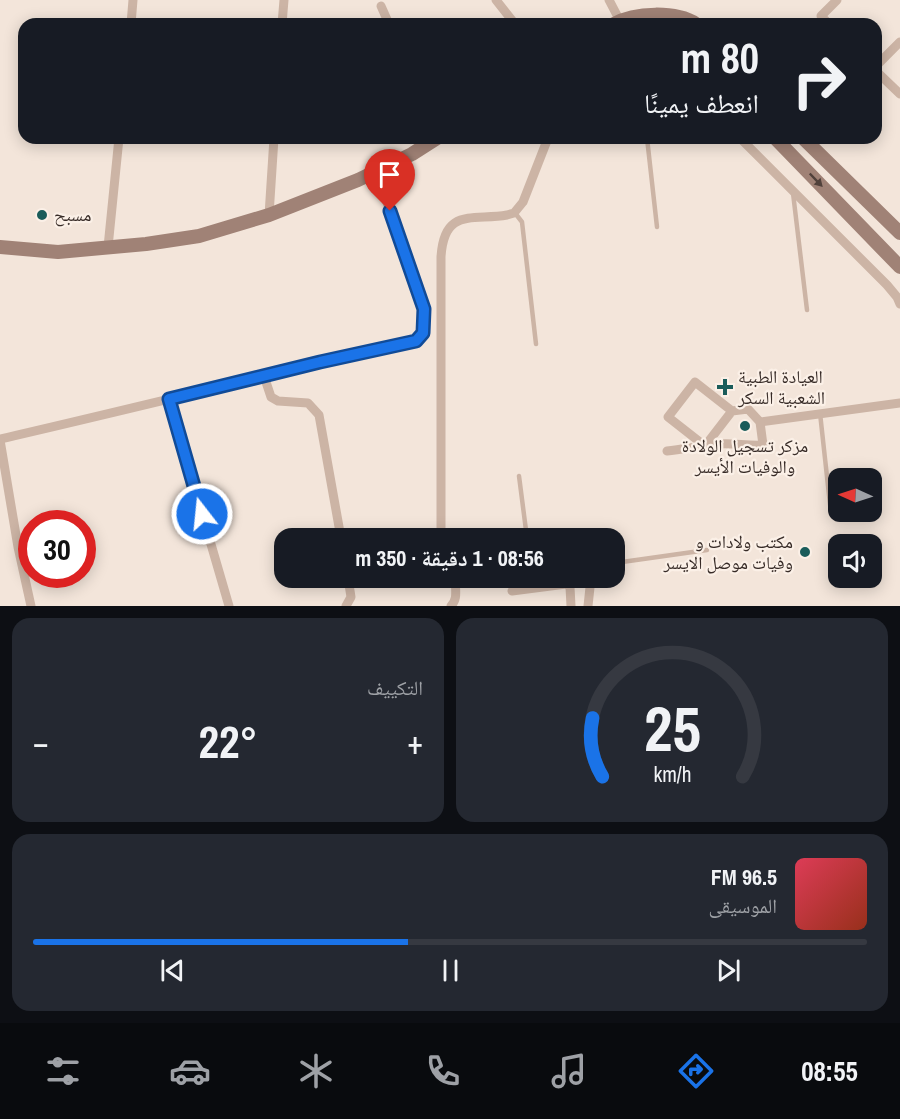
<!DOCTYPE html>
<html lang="ar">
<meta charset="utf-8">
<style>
:root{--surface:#171b24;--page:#242831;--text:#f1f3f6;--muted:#9ea1a6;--line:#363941;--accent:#1a73e8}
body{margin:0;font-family:"Archivo Narrow","Noto Naskh Arabic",sans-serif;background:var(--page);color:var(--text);direction:rtl;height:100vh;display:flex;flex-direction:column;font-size:22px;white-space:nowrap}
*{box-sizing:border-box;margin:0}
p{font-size:20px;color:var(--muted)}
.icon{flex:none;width:33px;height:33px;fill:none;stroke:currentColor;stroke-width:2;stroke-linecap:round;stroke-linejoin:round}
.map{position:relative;height:606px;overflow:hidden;direction:ltr}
.sheet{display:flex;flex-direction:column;gap:12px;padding:12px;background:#0d0f14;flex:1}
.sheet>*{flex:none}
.banner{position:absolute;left:18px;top:18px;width:864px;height:126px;border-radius:18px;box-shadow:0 3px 15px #0003;direction:rtl;background:#171b24;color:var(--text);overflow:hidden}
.needle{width:39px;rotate:273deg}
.tools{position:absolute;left:828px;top:468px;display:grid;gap:12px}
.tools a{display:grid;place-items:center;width:54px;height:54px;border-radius:12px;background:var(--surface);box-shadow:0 3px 15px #0003;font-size:30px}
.speed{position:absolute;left:18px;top:510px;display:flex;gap:12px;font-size:30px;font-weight:700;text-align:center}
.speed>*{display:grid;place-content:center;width:78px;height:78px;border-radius:50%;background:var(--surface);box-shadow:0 3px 15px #0003;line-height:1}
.speed .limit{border:9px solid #d22;background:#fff;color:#111}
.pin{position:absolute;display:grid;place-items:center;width:51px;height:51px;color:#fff;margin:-62px -26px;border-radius:50% 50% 50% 0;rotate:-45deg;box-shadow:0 0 6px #0007}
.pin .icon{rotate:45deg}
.me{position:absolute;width:66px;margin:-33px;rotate:344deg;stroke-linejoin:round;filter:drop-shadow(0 0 4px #0008)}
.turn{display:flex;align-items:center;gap:21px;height:126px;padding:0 24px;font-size:27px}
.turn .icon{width:78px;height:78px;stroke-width:2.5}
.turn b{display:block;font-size:42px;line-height:51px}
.big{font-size:45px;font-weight:800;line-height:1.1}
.sheet .card{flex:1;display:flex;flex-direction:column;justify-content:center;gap:9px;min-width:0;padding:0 21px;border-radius:18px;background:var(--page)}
.sheet .dial{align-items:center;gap:0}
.dial svg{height:156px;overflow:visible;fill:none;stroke:var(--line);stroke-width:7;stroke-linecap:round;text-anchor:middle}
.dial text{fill:var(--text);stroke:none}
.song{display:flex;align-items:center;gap:18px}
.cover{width:72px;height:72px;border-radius:9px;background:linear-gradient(135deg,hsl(350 70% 55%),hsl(10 70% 35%))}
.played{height:6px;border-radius:3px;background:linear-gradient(90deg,var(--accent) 45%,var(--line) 45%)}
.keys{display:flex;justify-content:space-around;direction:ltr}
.heat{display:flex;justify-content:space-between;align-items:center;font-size:33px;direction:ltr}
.sheet .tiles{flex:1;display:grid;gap:12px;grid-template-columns:1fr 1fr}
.card:last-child{grid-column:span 2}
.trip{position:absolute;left:274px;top:528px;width:351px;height:60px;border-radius:18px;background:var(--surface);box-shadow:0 3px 15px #0003;font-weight:800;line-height:60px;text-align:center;direction:rtl}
.tabs{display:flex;height:96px;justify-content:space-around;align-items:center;background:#090b0e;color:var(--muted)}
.tabs .icon{width:42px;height:42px}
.tabs .on{color:var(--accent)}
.tabs b{font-size:27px;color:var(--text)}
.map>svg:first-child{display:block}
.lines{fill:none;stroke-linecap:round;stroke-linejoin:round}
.service{stroke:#ccb4a5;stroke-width:4.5}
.minor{stroke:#ccb4a5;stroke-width:9}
.secondary{stroke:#a08276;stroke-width:14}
.oneway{fill:#51413b}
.route-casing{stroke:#114b97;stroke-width:15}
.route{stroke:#1a73e8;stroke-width:10}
.poi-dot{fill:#1a5c5a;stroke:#fbf0e7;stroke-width:2}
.labels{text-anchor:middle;stroke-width:4.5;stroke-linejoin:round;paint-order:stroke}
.poi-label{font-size:18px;fill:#372b27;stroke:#fbf0e7;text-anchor:start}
</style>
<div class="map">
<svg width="900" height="606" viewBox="0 0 900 606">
<rect width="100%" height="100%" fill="#f3e5da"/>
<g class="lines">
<g class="service">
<polyline points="647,138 657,227"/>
<polyline points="793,193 807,310"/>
<polyline points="515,213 522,222 536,344"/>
<polyline points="820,413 831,513"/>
<polyline points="519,476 527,538"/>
<polyline points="615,563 707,550"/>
</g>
<g class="minor">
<polyline points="496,0 515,24"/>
<polyline points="609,0 620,21"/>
<polyline points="381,6 389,24"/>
<polyline points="131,24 133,0"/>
<polyline points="282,24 284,0"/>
<polyline points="829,24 821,16 837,0"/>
<polyline points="876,66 900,42"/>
<polyline points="876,71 900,94"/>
<polyline points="740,138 887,285 897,297 900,304"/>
<polyline points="269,215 274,138"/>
<polyline points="108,247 119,138"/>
<polyline points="264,376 271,397 278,401 308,403 319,415 341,538"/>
<polyline points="169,400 229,606"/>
<polyline points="760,422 900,403"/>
<path d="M0 439C139 407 277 372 416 341L423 334 424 309 376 171"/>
<polyline points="0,440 18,547 31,606"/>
<path d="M667 451C684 449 702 446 720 444 734 443 748 446 763 445L760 422 748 409 732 411 705 446 668 417 695 382 732 411"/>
<path d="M441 538V257C444 207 473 221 507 215L514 213 523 202 548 138"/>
<polyline points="469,578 483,579 498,578"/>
<polyline points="512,591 566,584 570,587 571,606"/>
<polyline points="346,606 351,597 348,578"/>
<path d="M451 606C459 598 454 588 456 578"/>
<polyline points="588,606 591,578"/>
</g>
<g class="secondary">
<path d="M614 24C635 12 676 11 696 24"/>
<polyline points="775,138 900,267"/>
<polyline points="803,138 900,233"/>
<polyline points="0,247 58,252 146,244 199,236 269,215 358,180 412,154 437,138"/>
</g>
</g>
<defs><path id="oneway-solid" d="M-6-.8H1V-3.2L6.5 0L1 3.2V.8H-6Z" transform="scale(1.5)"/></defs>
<use class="oneway" href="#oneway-solid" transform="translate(816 180) rotate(46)"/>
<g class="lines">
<defs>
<polyline id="route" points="202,514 169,399 320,362 416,341 423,333 424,309 390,211"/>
</defs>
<use href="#route" class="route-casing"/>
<use href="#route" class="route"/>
</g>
<g class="poi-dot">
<circle cx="42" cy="215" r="6"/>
<path d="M722 378h6v6h6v6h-6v6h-6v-6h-6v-6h6z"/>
<circle cx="745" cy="426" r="6"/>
<circle cx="805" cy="552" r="6"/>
</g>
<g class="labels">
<g class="poi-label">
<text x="54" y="221">مسبح</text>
<text x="738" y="383">العيادة الطبية<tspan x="738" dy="21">الشعبية السكر</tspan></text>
<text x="745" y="452" text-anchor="middle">مزكر تسجيل الولادة<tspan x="745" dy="21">والوفيات الأيسر</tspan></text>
<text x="793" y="548" text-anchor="end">مكتب ولادات و<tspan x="793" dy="21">وفيات موصل الايسر</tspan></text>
</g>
</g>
</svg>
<div class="tools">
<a><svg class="needle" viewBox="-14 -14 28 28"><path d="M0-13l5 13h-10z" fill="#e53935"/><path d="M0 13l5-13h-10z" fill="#9ea1a6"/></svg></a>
<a><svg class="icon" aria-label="sound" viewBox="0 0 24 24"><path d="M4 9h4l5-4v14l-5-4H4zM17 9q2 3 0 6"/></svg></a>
</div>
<div class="speed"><div class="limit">30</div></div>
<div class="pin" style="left:390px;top:211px;background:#d93025"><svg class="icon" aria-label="arrive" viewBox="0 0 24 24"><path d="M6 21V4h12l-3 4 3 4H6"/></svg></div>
<svg class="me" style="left:202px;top:514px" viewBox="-20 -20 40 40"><circle r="17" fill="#1a73e8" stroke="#fff" stroke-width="3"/><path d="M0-11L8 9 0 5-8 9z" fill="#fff"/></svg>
<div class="trip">08:56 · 1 دقيقة · 350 m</div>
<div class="banner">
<div class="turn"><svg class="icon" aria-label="right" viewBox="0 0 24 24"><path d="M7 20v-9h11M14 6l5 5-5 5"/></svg><div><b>80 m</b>انعطف يمينًا</div></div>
</div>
</div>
<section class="sheet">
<div class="tiles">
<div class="card dial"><svg viewBox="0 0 100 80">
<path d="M14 69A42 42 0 1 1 86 69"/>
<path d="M14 69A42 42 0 0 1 9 39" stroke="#1a73e8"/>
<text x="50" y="56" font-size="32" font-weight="700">25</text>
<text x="50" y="72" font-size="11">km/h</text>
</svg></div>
<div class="card"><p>التكييف</p>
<div class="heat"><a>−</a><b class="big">22°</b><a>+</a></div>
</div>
<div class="card">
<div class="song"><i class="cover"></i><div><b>96.5 FM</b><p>الموسيقى</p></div></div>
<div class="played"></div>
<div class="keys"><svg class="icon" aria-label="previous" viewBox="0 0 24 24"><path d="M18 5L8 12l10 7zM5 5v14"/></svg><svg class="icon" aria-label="pause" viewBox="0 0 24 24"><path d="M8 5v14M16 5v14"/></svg><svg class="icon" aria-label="next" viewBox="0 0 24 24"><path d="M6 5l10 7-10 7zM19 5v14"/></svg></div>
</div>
</div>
</section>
<nav class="tabs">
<b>08:55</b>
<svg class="icon on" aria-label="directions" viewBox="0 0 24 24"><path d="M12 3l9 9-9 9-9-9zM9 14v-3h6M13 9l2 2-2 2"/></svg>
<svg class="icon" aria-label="music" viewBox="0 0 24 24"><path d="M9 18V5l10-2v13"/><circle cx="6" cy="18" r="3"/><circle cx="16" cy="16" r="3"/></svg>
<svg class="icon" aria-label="phone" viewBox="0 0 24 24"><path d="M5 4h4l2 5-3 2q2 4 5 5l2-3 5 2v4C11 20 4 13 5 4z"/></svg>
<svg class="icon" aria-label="climate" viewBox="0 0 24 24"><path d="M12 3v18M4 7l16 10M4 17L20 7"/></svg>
<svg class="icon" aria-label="car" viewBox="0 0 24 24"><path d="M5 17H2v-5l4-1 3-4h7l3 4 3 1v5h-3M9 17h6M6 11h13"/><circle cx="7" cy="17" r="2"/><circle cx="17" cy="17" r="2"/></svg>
<svg class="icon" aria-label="filters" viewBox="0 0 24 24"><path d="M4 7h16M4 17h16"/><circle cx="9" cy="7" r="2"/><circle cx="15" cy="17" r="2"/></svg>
</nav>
